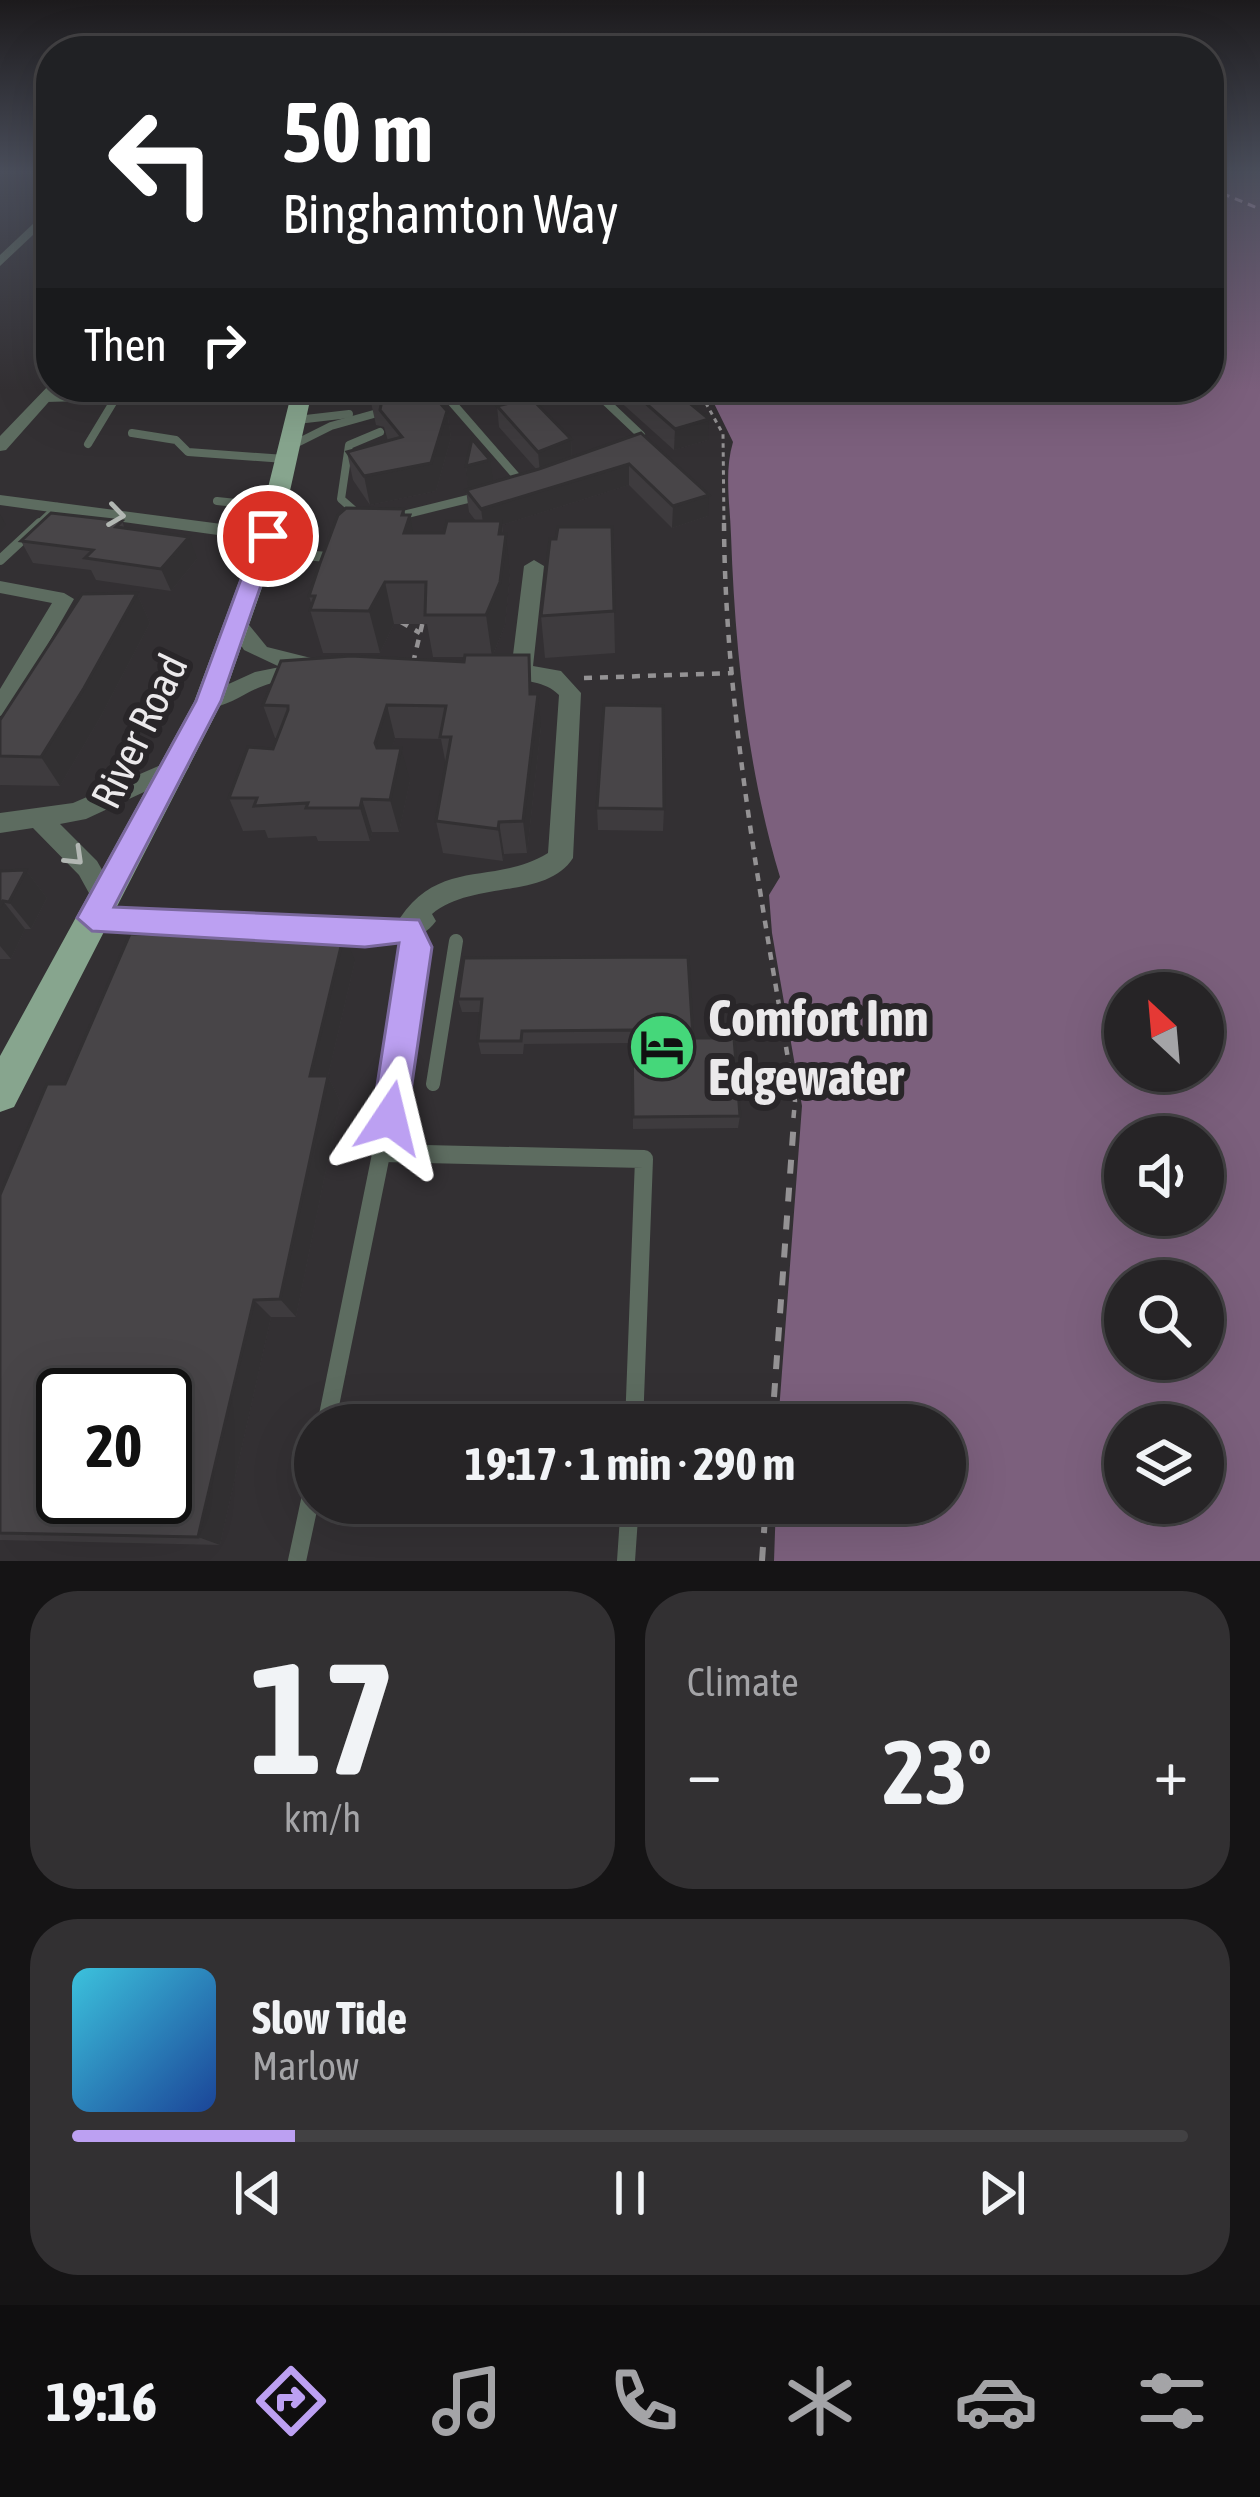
<!DOCTYPE html>
<meta charset="utf-8">
<style>
:root{--surface:#262426;--page:#323032;--text:#f1f3f6;--muted:#a4a4a7;--line:#424143;--accent:#bca0f2}
body{margin:0;font-family:"Asap Condensed",sans-serif;background:var(--page);color:var(--text);height:100vh;display:flex;flex-direction:column;font-size:45px;white-space:nowrap}
*{box-sizing:border-box;margin:0}
p{font-size:39px;color:var(--muted)}
.icon{flex:none;width:66px;height:66px;fill:none;stroke:currentColor;stroke-width:2;stroke-linecap:round;stroke-linejoin:round}
.map{position:relative;height:1561px;overflow:hidden}
.side{display:flex;flex-direction:column;gap:30px;padding:30px;background:#151415;flex:1}
.side>*{flex:none}
.top-card{position:absolute;left:36px;top:36px;width:1188px;height:366px;border-radius:48px;box-shadow:0 12px 48px #0002,0 0 0 3px var(--line);background:#202124;color:#fff;overflow:hidden}
.needle{width:78px;rotate:334deg}
.buttons{position:absolute;left:1104px;top:972px;display:grid;gap:24px}
.buttons a{display:grid;place-items:center;width:120px;height:120px;border-radius:50%;background:var(--surface);box-shadow:0 12px 48px #0002,0 0 0 3px var(--line);font-size:60px}
.speed{position:absolute;left:36px;top:1368px;display:flex;gap:24px;font-size:60px;font-weight:700;text-align:center}
.speed>*{display:grid;place-content:center;width:156px;height:156px;border-radius:50%;background:var(--surface);box-shadow:0 12px 48px #0002,0 0 0 3px var(--line);line-height:1}
.speed .limit{border:6px solid #111;border-radius:18px;background:#fff;color:#111}
.pin{position:absolute;display:grid;place-items:center;width:102px;height:102px;color:#fff;margin:-51px;border:6px solid #fff;border-radius:50%;box-shadow:0 3px 12px #0007}
.me{position:absolute;width:132px;margin:-66px;rotate:10deg;stroke-linejoin:round;filter:drop-shadow(0 0 9px #0008)}
.turn{display:flex;align-items:center;gap:42px;height:252px;padding:0 48px;font-size:54px}
.turn .icon{width:156px;height:156px;stroke-width:2.5}
.turn b{display:block;font-size:84px;line-height:102px}
.then{display:flex;align-items:center;height:114px;padding:0 48px;background:#0003;gap:24px;font-size:45px}
.big{font-size:90px;font-weight:700;line-height:1.1}
.side .widget{flex:1;display:flex;flex-direction:column;justify-content:center;gap:18px;min-width:0;padding:0 42px;border-radius:48px;background:var(--page)}
.side .dial{align-items:center;gap:0}
.dial b{font-size:156px;line-height:1}
.song{display:flex;align-items:center;gap:36px}
.cover{width:144px;height:144px;border-radius:18px;background:linear-gradient(135deg,hsl(190 70% 55%),hsl(220 70% 35%))}
.played{height:12px;border-radius:6px;background:linear-gradient(90deg,var(--accent) 20%,var(--line) 20%)}
.keys{display:flex;justify-content:space-around;direction:ltr}
.heat{display:flex;justify-content:space-between;align-items:center;font-size:66px;direction:ltr}
.side .tiles{flex:1;display:grid;gap:30px;grid-template-columns:1fr 1fr}
.widget:last-child{grid-column:span 2}
.trip{position:absolute;left:294px;top:1404px;width:672px;height:120px;border-radius:60px;background:var(--surface);box-shadow:0 12px 48px #0002,0 0 0 3px var(--line);font-weight:700;line-height:120px;text-align:center}
.tabs{display:flex;height:192px;justify-content:space-around;align-items:center;background:#0f0e0f;color:var(--muted)}
.tabs .icon{width:84px;height:84px}
.tabs .current{color:var(--accent)}
.tabs b{font-size:54px;color:var(--text)}
.map>svg:first-child{display:block}
.water{fill:#7c607d;fill-rule:evenodd}
.lines{fill:none;stroke-linecap:round;stroke-linejoin:round}
.ferry{stroke:#fad2fa;stroke-width:3;stroke-dasharray:8 6;stroke-linecap:butt}
.path-far2{stroke:#949294;stroke-width:3;stroke-dasharray:4.5 4.5;stroke-linecap:butt}
.path-far1{stroke:#949294;stroke-width:4.5;stroke-dasharray:8 8;stroke-linecap:butt}
.path{stroke:#949294;stroke-width:6;stroke-dasharray:14 14;stroke-linecap:butt}
.lane-far3{stroke:#5d6c60;stroke-width:8}
.lane-far2{stroke:#5d6c60;stroke-width:10}
.lane-far1{stroke:#5d6c60;stroke-width:14}
.lane{stroke:#5d6c60;stroke-width:18}
.street{fill:#5d6c60;fill-rule:evenodd}
.primary{fill:#87a58e;fill-rule:evenodd}
.wall{fill:#3e3b3e}
.shaded-wall{fill:#323032}
.building{fill:#484548;stroke:#323032;stroke-width:3;fill-rule:evenodd}
.oneway{stroke:#b2b7b3}
.route{fill:#bca0f2;stroke:#7a689d;stroke-width:3}
.labels{text-anchor:middle;stroke-width:12;stroke-linejoin:round;paint-order:stroke}
.street-label{font-size:42px;fill:#ebe9eb;stroke:#292629}
.near-poi-label{font-size:51px;font-weight:bold;fill:#ebe9eb;stroke:#292629;text-anchor:start}
</style>
<div class="map">
<svg width="1260" height="1561" viewBox="0 0 1260 1561">
<rect width="100%" height="100%" fill="#333033"/>
<path class="water" d="M1209 172H1260V1561H774L776 1503H945V1425H778L802 1106 772 933 769 895 780 877C747 768 735 649 731 535 730 504 724 472 733 442L706 387H1209ZM1125 993H1203V1071H1125ZM1125 1137H1203V1215H1125ZM1125 1281H1203V1359H1125ZM1125 1425H1203V1503H1125Z"/>
<g class="lines">
<polyline class="ferry" points="1209,188 1260,209"/>
<polyline class="path-far2" points="697,387 723,434 724,526"/>
<g class="path-far1">
<path d="M724 523C725 716 764 911 795 1101L793 1123"/>
<polyline points="401,622 420,633"/>
<polyline points="413,663 423,621"/>
<polyline points="584,678 733,673"/>
</g>
<g class="path">
<polyline points="772,1425 794,1120"/>
<polyline points="762,1561 766,1503"/>
</g>
<g class="lane-far3">
<polyline points="494,387 448,398 523,484"/>
<polyline points="211,394 343,401 381,396"/>
<polyline points="46,398 117,396 124,387"/>
<polyline points="604,400 641,435 633,440"/>
<polyline points="297,420 349,414"/>
<polyline points="132,433 176,440 188,452 285,459"/>
<polyline points="88,444 117,396"/>
<polyline points="289,447 331,426 388,410"/>
<polyline points="217,501 274,507"/>
<polyline points="357,513 341,499 349,445 380,432"/>
<polyline points="395,517 480,496"/>
<polyline points="37,526 57,507"/>
</g>
<g class="lane-far2">
<polyline points="264,552 328,557"/>
<polyline points="0,560 40,523"/>
</g>
<g class="lane-far1">
<polyline points="433,1084 456,941"/>
<polyline points="388,1123 416,947 408,929"/>
</g>
<g class="lane">
<polyline points="383,1153 644,1159 634,1425"/>
<polyline points="326,1425 388,1120"/>
<polyline points="297,1561 315,1477"/>
<polyline points="626,1561 630,1503"/>
</g>
<g class="street">
<polygon points="51,207 51,218 0,266 0,255"/>
<polygon points="51,383 51,387 62,387 6,450 0,451 0,436"/>
<polygon points="0,495 268,530 277,536 268,542 0,505"/>
<path d="M534 560 544 566 533 666 561 671 581 693 573 858C546 900 473 880 432 914L436 921C420 944 390 943 365 946L82 926 79 918 82 910 92 907 365 922 400 918C442 857 494 886 548 853L559 695C539 675 510 685 489 669L500 662 512 663 524 566Z"/>
<polygon points="0,581 64,593 74,599 8,714 0,716 0,689 52,603 0,593"/>
<path d="M238 618 245 620 267 647 323 661 326 666C309 681 285 677 263 686 243 693 222 712 200 707L197 702 200 697 255 672 280 667 244 650 228 625Z"/>
<polygon points="177,758 189,767 185,773 86,819 60,824 97,861 117,896 113,904 104,907 95,904 79,875 33,828 0,833 0,813 73,803"/>
</g>
<polygon class="primary" points="293,387 313,387 280,536 222,702 14,1107 0,1112 0,1056 194,702 256,536"/>
</g>
<g class="wall">
<polygon points="494,387 612,387 539,406 571,439 572,457 641,433 708,516 672,528 629,485 502,525 510,575 505,625 493,655 532,694 541,727 527,853 504,854 503,861 443,853 436,821 446,765 441,739 395,738 392,748 410,781 399,832 372,832 370,841 318,841 316,836 268,838 265,830 243,831 229,798 273,749 277,738 275,738 263,705 464,662 465,657 433,657 427,624 394,624 380,653 323,653 310,610 312,606 309,596 405,515 413,533 444,533 476,521 469,512 466,490 469,489 466,466 493,482 537,470 499,427 497,406 501,405 495,398"/>
<polygon points="615,387 670,387 708,440 674,450 615,397"/>
<polygon points="370,398 447,411 451,438 436,491 370,505 353,480 347,452 388,441 384,427 376,425"/>
<polygon points="122,521 125,529 197,559 171,591 96,580 91,570 33,563 21,541"/>
<polygon points="612,527 615,653 545,658 541,616 556,539"/>
<polygon points="137,593 150,623 100,718 60,786 0,785 0,720"/>
<polygon points="597,808 664,809 663,831 598,830"/>
<polygon points="26,870 47,898 31,929 25,929 11,959 0,959 0,871"/>
<polygon points="464,958 693,1038 740,1116 738,1128 633,1129 632,1043 524,1044 523,1054 481,1054 478,1041 481,1012 462,1012 458,999"/>
<polygon points="355,961 328,1076 340,1101 296,1317 271,1317 220,1545 0,1540 0,1195 65,1084"/>
</g>
<g class="shaded-wall">
<polygon points="532,387 612,387 510,414 508,393"/>
<polygon points="447,411 451,438 436,491 370,505 364,476"/>
<polygon points="709,419 708,440 674,450 675,429"/>
<polygon points="571,439 572,460 540,473 538,452"/>
<polygon points="490,460 494,488 469,494 466,466"/>
<polygon points="629,464 629,485 502,525 504,547 506,534 510,575 505,625 492,657 486,615 484,530 481,509"/>
<polygon points="709,495 708,516 672,528 673,506"/>
<polygon points="404,509 407,525 410,515 417,557 412,575 402,515"/>
<polygon points="0,514 6,525 0,531"/>
<polygon points="189,537 197,559 171,591 161,569"/>
<polygon points="385,582 394,624 380,653 369,611"/>
<polygon points="137,593 150,623 100,718 60,786 41,757"/>
<polygon points="538,694 541,727 527,853 523,821"/>
<polygon points="387,705 395,738 384,776 375,743"/>
<polygon points="401,748 410,781 399,832 390,800"/>
<polygon points="362,799 372,832 370,841 360,808"/>
<polygon points="499,822 504,854 503,861 498,829"/>
<polygon points="26,870 47,898 31,929 9,902"/>
<polygon points="3,901 25,929 11,959 0,946 0,907"/>
<polygon points="344,934 355,961 328,1076 340,1101 296,1317 280,1299 310,1076"/>
<polygon points="254,1300 271,1317 220,1545 198,1537"/>
</g>
<g class="building">
<polygon points="412,387 426,387 447,411 431,463 364,476 347,452 402,437 380,410 382,400 370,398"/>
<polygon points="502,387 532,387 508,393"/>
<polygon points="627,387 670,387 709,419 675,429"/>
<polygon points="531,398 571,439 538,452 497,406"/>
<polygon points="641,433 709,495 673,506 629,464 481,509 466,490 539,469"/>
<polygon points="472,439 490,460 466,466"/>
<polygon points="346,508 404,509 402,515 410,515 404,533 444,533 447,521 501,521 499,534 506,534 500,582 486,615 425,615 426,582 385,582 369,611 310,610 315,596 309,596 320,563 338,515"/>
<polygon points="51,513 122,521 116,527 189,537 161,569 85,558 93,550 21,541"/>
<polygon points="558,527 612,527 614,611 541,616 550,539 556,539"/>
<polygon points="137,593 84,688 41,757 0,756 0,720 82,594"/>
<polygon points="465,655 529,655 530,694 538,694 523,821 499,822 498,829 436,821 451,737 440,737 446,706 387,705 375,743 377,748 401,748 390,800 362,799 360,808 306,808 308,803 254,806 257,798 229,798 248,747 273,749 288,710 288,706 263,705 281,661 351,656 464,662"/>
<polygon points="604,705 663,706 664,809 597,808"/>
<polygon points="26,870 9,902 3,901 0,907 0,871"/>
<path d="M130 934H344L310 1076H328L280 1299 254 1300 198 1537 0 1533V1195L47 1084H65ZM63 1395H165V1497H63Z"/>
<polygon points="688,957 693,1038 734,1038 740,1116 633,1117 632,1030 522,1031 521,1041 478,1041 482,999 458,999 464,958"/>
</g>
<defs><path id="oneway-chevron" d="M-2-3.5L2.5 0L-2 3.5" fill="none" stroke-width="1.6" stroke-linecap="round" stroke-linejoin="round" transform="scale(3)"/></defs>
<g class="oneway">
<use href="#oneway-chevron" transform="translate(116 515) rotate(8)"/>
<use href="#oneway-chevron" transform="translate(75 857) rotate(44)"/>
</g>
<linearGradient id="sky" x2="0" y2="1"><stop stop-color="#1c1a1c"/><stop offset="0.44" stop-color="#4a4e5b"/><stop offset="1" stop-color="#4a4e5b" stop-opacity="0"/></linearGradient>
<rect width="1260" height="390" fill="url(#sky)"/>
<polygon class="route" points="268,530 278,536 221,701 114,907 419,920 432,947 407,1118 402,1130 390,1135 377,1130 372,1118 399,943 365,947 92,931 77,918 196,701 257,536"/>
<defs>
<symbol id="hotel-disc" viewBox="-11 -11 22 22"><circle r="9.5" fill="#45d77a" stroke="#292629"/><path d="M-6-4.5h1.5V1H6V5H4.5V3h-9V5H-6ZM-4 0a1.8 1.8 0 1 1 3.6 0ZM.5 0V-2.5h3Q6-2.5 6 0Z" fill="#111"/></symbol>
</defs>
<g fill-rule="evenodd">
<use href="#hotel-disc" x="624" y="1009" width="76" height="76"/>
</g>
<g class="labels">
<g class="street-label">
<text transform="translate(139 731) rotate(-64)" y="15">River Road</text>
</g>
<g class="near-poi-label">
<text x="708" y="1036">Comfort Inn<tspan x="708" dy="59">Edgewater</tspan></text>
</g>
</g>
</svg>
<div class="buttons">
<a><svg class="needle" viewBox="-14 -14 28 28"><path d="M0-13l5 13h-10z" fill="#e53935"/><path d="M0 13l5-13h-10z" fill="#a4a4a7"/></svg></a>
<a><svg class="icon" aria-label="sound" viewBox="0 0 24 24"><path d="M4 9h4l5-4v14l-5-4H4zM17 9q2 3 0 6"/></svg></a>
<a><svg class="icon" aria-label="search" viewBox="0 0 24 24"><circle cx="10" cy="10" r="6"/><path d="M15 15l6 6"/></svg></a>
<a><svg class="icon" aria-label="layers" viewBox="0 0 24 24"><path d="M12 4l9 5-9 5-9-5zM3 14l9 5 9-5"/></svg></a>
</div>
<div class="speed"><div class="limit">20</div></div>
<div class="pin" style="left:268px;top:536px;background:#d93025"><svg class="icon" aria-label="arrive" viewBox="0 0 24 24"><path d="M6 21V4h12l-3 4 3 4H6"/></svg></div>
<svg class="me" style="left:390px;top:1118px" viewBox="-20 -20 40 40"><path d="M0-17L14 15 0 8-14 15z" fill="#bca0f2" stroke="#fff" stroke-width="4"/></svg>
<div class="trip">19:17 · 1 min · 290 m</div>
<div class="top-card">
<div class="turn"><svg class="icon" aria-label="left" viewBox="0 0 24 24"><path d="M17 20v-9H6M10 6l-5 5 5 5"/></svg><div><b>50 m</b>Binghamton Way</div></div>
<div class="then">Then<svg class="icon" aria-label="right" viewBox="0 0 24 24"><path d="M7 20v-9h11M14 6l5 5-5 5"/></svg></div>
</div>
</div>
<section class="side">
<div class="tiles">
<div class="widget dial"><b>17</b><p>km/h</p></div>
<div class="widget"><p>Climate</p>
<div class="heat"><a>−</a><b class="big">23°</b><a>+</a></div>
</div>
<div class="widget">
<div class="song"><i class="cover"></i><div><b>Slow Tide</b><p>Marlow</p></div></div>
<div class="played"></div>
<div class="keys"><svg class="icon" aria-label="previous" viewBox="0 0 24 24"><path d="M18 5L8 12l10 7zM5 5v14"/></svg><svg class="icon" aria-label="pause" viewBox="0 0 24 24"><path d="M8 5v14M16 5v14"/></svg><svg class="icon" aria-label="next" viewBox="0 0 24 24"><path d="M6 5l10 7-10 7zM19 5v14"/></svg></div>
</div>
</div>
</section>
<nav class="tabs">
<b>19:16</b>
<svg class="icon current" aria-label="directions" viewBox="0 0 24 24"><path d="M12 3l9 9-9 9-9-9zM9 14v-3h6M13 9l2 2-2 2"/></svg>
<svg class="icon" aria-label="music" viewBox="0 0 24 24"><path d="M9 18V5l10-2v13"/><circle cx="6" cy="18" r="3"/><circle cx="16" cy="16" r="3"/></svg>
<svg class="icon" aria-label="phone" viewBox="0 0 24 24"><path d="M5 4h4l2 5-3 2q2 4 5 5l2-3 5 2v4C11 20 4 13 5 4z"/></svg>
<svg class="icon" aria-label="climate" viewBox="0 0 24 24"><path d="M12 3v18M4 7l16 10M4 17L20 7"/></svg>
<svg class="icon" aria-label="car" viewBox="0 0 24 24"><path d="M5 17H2v-5l4-1 3-4h7l3 4 3 1v5h-3M9 17h6M6 11h13"/><circle cx="7" cy="17" r="2"/><circle cx="17" cy="17" r="2"/></svg>
<svg class="icon" aria-label="filters" viewBox="0 0 24 24"><path d="M4 7h16M4 17h16"/><circle cx="9" cy="7" r="2"/><circle cx="15" cy="17" r="2"/></svg>
</nav>
